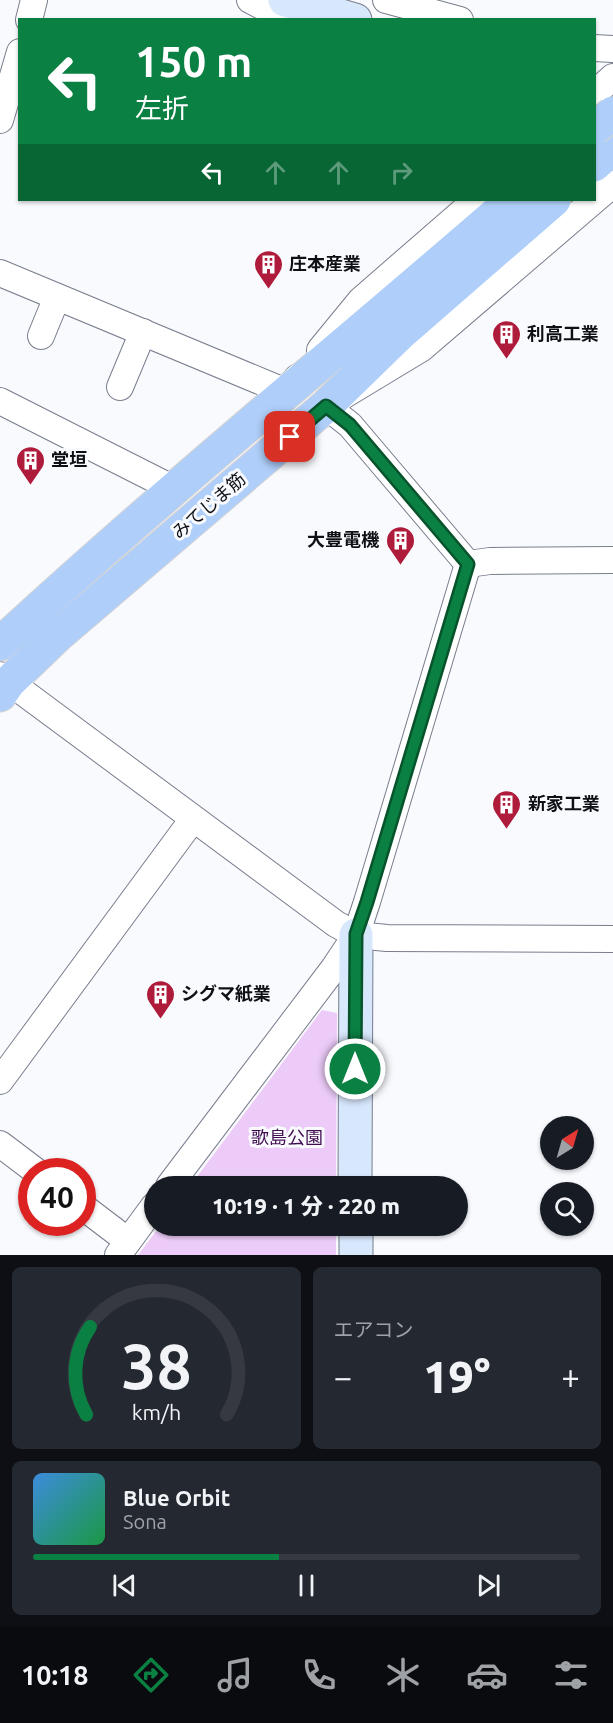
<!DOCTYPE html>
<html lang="ja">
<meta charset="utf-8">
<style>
:root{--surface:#171b24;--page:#242831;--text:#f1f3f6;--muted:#9ea1a6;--line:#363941;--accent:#0b8043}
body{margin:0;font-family:Ubuntu,"Noto Sans JP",sans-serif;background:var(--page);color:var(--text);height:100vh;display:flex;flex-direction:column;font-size:22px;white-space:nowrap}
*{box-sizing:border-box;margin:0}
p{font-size:20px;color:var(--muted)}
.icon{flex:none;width:33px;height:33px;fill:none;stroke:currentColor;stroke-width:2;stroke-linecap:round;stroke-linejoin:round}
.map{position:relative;height:1255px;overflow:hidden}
.sheet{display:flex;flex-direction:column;gap:12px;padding:12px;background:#0d0f14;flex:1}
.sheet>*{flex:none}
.guide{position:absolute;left:18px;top:18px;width:578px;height:183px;border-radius:0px;box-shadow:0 2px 4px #0004;background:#0b8043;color:#fff;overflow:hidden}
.needle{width:39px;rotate:37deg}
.tools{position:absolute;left:540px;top:1116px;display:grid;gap:12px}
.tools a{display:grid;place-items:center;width:54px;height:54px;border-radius:50%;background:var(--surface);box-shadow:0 2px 4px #0004;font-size:30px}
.speed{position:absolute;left:18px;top:1158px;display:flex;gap:12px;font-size:30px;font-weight:700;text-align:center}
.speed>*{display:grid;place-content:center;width:78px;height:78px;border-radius:50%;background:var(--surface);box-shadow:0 2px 4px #0004;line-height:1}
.speed .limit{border:9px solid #d22;background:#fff;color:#111}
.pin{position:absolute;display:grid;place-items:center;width:51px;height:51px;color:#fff;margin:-26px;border-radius:12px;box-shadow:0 3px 9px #0006}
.me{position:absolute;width:66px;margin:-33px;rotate:0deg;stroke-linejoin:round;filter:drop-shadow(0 0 4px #0008)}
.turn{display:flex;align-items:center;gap:21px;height:126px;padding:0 18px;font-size:27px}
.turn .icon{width:78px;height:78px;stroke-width:2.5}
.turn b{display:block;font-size:42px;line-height:51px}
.lanes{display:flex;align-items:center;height:57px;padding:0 18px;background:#0003;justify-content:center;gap:30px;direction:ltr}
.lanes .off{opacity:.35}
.big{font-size:45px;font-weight:800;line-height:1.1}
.sheet .card{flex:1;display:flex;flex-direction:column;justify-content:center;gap:9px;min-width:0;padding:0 21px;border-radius:9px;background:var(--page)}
.sheet .dial{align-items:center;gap:0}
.dial svg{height:156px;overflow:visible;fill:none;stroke:var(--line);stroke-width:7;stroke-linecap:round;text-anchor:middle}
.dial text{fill:var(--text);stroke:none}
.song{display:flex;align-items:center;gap:18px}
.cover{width:72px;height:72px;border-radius:9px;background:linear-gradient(135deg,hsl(210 70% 55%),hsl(140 70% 35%))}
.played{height:6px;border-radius:3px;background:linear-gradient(90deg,var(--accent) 45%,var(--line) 45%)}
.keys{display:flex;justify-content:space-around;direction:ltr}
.heat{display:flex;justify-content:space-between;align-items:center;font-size:33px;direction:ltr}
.sheet .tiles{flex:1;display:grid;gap:12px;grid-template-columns:1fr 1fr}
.card:last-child{grid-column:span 2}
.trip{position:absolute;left:144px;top:1176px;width:324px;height:60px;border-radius:30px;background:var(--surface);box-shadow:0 2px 4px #0004;font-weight:800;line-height:60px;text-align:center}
.dock{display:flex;height:96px;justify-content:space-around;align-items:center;background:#090b0e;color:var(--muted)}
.dock .icon{width:42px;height:42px}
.dock .active{color:var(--accent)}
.dock b{font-size:27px;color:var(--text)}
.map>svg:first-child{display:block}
.green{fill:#eccbf8}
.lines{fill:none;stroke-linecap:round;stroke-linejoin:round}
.street-casing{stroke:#797d8d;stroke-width:28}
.secondary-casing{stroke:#797d8d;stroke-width:35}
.primary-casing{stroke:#d4d4d5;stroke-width:35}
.street{stroke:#fff;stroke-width:26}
.secondary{stroke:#d7e7fc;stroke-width:33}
.primary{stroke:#afcffa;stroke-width:33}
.primary-bridge-casing{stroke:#d4d4d5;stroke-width:35;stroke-linecap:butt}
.primary-bridge{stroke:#afcffa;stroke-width:33}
.route-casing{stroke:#07532c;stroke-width:15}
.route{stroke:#0b8043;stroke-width:10}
.labels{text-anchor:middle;stroke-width:6;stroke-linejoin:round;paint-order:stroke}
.poi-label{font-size:18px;font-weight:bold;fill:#0f1016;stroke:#f9fafe;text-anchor:start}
.street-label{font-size:18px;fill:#0f1016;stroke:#f9fafe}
.park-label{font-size:18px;fill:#420e52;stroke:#f9fafe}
</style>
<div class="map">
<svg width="613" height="1255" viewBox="0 0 613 1255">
<rect width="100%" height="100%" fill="#f9fafe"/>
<g class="green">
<polygon points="322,1010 337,1013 336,1186 190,1186"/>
<polygon points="160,1226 336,1226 336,1255 138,1255"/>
</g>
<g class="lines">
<defs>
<g id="street">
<polyline points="250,0 289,20"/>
<polyline points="386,0 460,20"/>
<polyline points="29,20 34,0"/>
<polyline points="594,48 613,49"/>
<polyline points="594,94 613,77"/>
<polyline points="0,120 20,52"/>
<polyline points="0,273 286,392 297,378"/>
<polyline points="41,336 57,297"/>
<polyline points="320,350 361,300 476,200"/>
<polyline points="120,387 143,332"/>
<polyline points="0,401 174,489"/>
<polyline points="468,564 350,425 326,406 422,348 613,184"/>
<polyline points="468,564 490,561 613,560"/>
<polyline points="0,675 336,924 356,935 387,938 613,939"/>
<polyline points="0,1081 193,819"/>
<polyline points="0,1144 37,1172"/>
<polyline points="169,1186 334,968 356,935 367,902 468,564"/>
<polyline points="82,1206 128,1241"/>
<polyline points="118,1255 154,1206"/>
</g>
<g id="secondary">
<polyline points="285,0 355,20"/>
<polyline points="355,1186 356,935"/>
<polyline points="356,1226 356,1255"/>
</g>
<g id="primary">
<polyline points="594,165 613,148"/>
<path d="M0 644C166 491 341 348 512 200"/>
<polyline points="0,695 9,682 57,636 326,406 401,333 554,200"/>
</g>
</defs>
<use href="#street" class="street-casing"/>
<use href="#secondary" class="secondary-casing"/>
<use href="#primary" class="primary-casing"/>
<use href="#street" class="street"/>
<use href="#secondary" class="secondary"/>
<use href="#primary" class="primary"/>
<defs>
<polyline id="primary-bridge" points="594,129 613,113"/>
</defs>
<use href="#primary-bridge" class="primary-bridge-casing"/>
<use href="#primary-bridge" class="primary-bridge"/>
</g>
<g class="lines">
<defs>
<polyline id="route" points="290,437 326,406 350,425 468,564 367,902 356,934 355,1069"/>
</defs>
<use href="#route" class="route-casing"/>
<use href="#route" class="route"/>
</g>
<defs>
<symbol id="building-pin" viewBox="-11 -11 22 30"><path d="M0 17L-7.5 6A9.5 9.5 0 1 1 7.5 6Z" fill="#af1b3a" stroke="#f9fafe"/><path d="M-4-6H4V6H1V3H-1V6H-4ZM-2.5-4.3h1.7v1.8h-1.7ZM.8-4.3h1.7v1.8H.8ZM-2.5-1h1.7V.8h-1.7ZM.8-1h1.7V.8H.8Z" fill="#fff"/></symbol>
</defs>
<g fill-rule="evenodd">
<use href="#building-pin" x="252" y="248" width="33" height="45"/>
<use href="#building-pin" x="490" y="318" width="33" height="45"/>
<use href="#building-pin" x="14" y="444" width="33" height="45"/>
<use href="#building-pin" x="384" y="524" width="33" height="45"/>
<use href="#building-pin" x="490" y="788" width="33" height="45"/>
<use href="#building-pin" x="144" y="978" width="33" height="45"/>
</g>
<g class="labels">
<g class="poi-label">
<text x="289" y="270">庄本産業</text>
<text x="527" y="340">利高工業</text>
<text x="51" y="466">堂垣</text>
<text x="379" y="546" text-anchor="end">大豊電機</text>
<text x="528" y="810">新家工業</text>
<text x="181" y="1000">シグマ紙業</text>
</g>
<g class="street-label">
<text transform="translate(209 506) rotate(-41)" y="6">みてじま筋</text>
</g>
<g class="park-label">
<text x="287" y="1144">歌島公園</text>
</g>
</g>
</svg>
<div class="tools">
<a><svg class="needle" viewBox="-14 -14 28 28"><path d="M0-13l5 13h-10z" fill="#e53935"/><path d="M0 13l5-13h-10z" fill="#9ea1a6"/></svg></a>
<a><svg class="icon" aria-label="search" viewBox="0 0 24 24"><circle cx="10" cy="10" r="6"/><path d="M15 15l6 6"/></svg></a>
</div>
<div class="speed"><div class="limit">40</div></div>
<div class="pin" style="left:290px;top:437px;background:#d93025"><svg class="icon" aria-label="arrive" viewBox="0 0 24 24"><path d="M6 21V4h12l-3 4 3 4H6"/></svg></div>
<svg class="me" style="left:355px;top:1069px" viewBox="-20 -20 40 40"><circle r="17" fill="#0b8043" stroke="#fff" stroke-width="3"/><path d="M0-11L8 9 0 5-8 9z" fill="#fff"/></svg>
<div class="trip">10:19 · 1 分 · 220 m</div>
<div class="guide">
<div class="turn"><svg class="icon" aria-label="left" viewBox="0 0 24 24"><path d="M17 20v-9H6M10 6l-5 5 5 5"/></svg><div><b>150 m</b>左折</div></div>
<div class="lanes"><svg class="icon" aria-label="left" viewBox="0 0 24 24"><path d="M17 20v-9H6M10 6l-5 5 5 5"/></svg><svg class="icon off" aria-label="ahead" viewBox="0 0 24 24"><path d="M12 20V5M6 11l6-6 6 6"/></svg><svg class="icon off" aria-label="ahead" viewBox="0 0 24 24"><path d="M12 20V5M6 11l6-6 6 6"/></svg><svg class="icon off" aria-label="right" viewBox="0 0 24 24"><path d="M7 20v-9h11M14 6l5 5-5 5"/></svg></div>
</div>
</div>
<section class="sheet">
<div class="tiles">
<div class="card dial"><svg viewBox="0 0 100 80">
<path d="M14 69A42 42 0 1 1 86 69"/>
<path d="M14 69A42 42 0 0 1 16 24" stroke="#0b8043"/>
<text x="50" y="56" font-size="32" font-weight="700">38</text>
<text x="50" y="72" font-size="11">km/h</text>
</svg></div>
<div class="card"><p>エアコン</p>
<div class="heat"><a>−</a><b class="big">19°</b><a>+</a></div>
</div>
<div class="card">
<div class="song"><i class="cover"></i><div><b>Blue Orbit</b><p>Sona</p></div></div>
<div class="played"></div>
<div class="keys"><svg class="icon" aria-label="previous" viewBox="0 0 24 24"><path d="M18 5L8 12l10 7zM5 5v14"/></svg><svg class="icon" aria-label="pause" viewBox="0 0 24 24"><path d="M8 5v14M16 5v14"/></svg><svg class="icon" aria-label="next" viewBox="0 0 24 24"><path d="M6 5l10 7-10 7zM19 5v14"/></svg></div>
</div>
</div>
</section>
<nav class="dock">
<b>10:18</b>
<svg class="icon active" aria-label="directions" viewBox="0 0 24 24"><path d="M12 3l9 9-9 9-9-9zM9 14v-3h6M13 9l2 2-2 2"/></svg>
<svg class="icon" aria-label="music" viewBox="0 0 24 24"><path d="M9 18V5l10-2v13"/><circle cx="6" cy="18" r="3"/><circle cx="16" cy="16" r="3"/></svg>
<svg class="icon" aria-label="phone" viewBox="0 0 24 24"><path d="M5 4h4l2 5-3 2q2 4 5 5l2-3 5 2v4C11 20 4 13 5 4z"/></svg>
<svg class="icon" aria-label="climate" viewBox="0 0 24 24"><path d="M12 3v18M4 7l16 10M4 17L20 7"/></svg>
<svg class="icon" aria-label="car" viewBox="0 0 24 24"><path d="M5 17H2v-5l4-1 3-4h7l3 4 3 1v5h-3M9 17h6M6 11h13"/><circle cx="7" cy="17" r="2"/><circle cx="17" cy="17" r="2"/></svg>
<svg class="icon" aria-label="filters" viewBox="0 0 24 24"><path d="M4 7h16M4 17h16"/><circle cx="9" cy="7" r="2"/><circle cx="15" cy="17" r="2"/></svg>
</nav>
